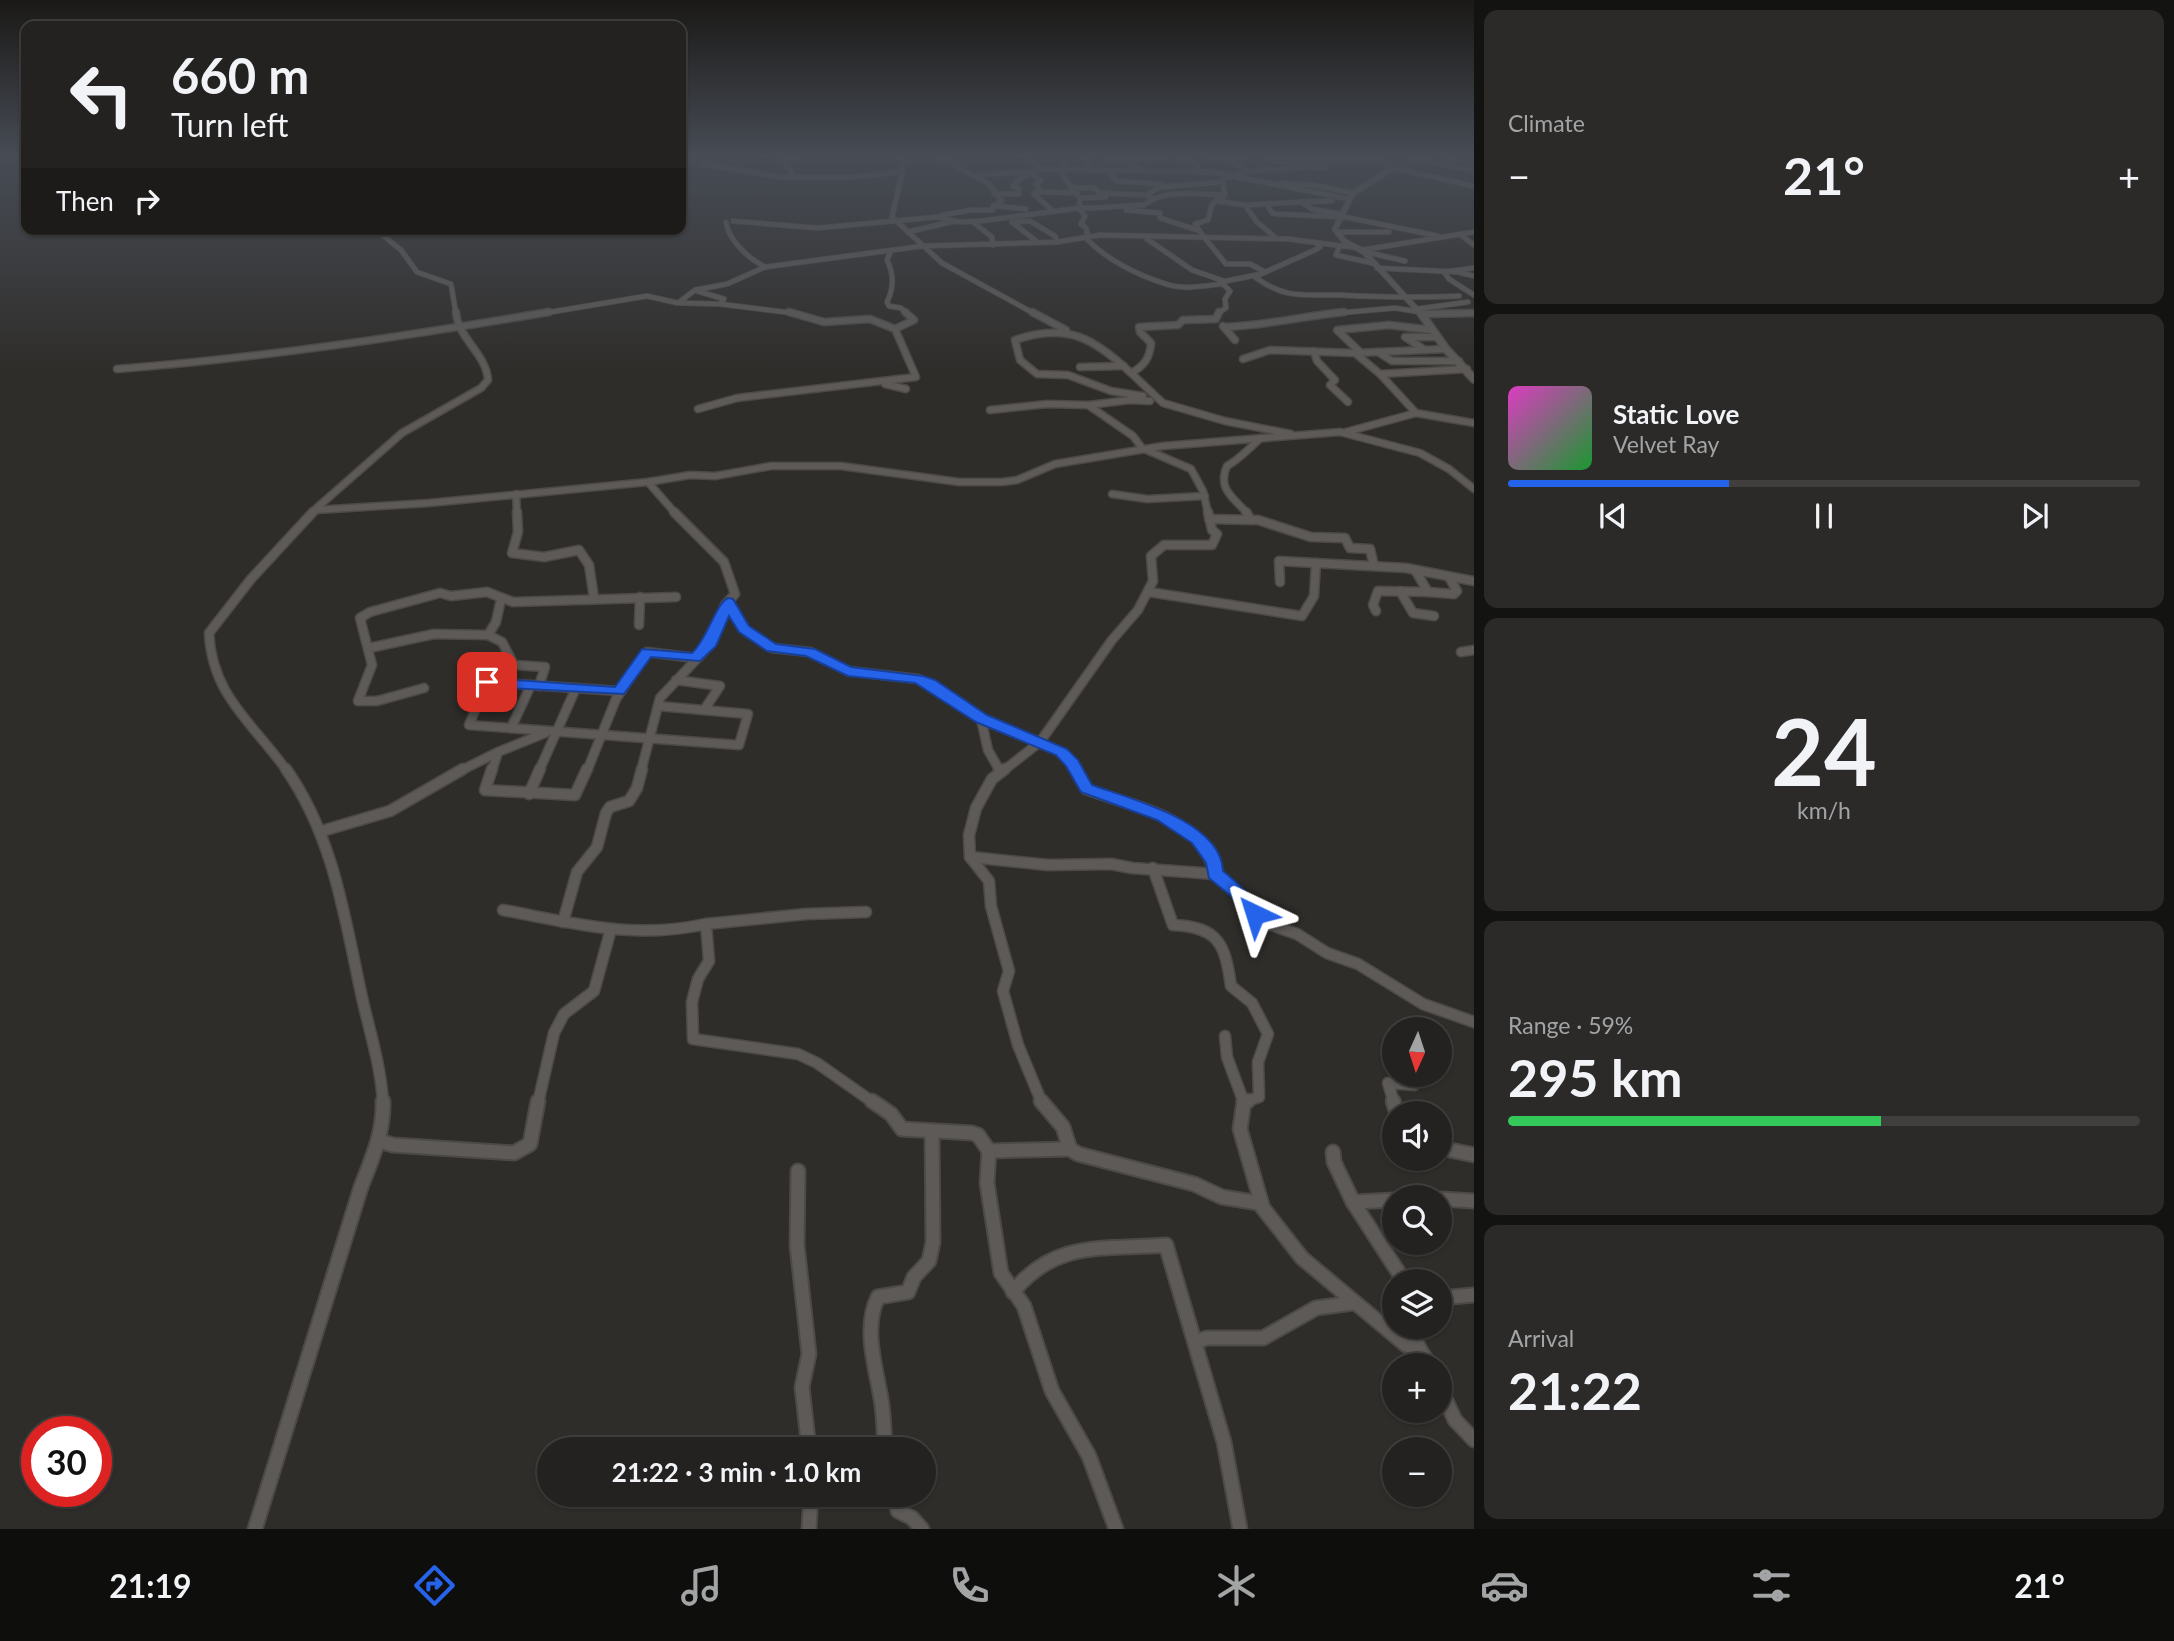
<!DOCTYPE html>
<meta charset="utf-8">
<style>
:root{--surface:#232220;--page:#2b2a29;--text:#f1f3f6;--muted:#a3a4a5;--line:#403f3e;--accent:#2563eb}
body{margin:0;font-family:Lato,sans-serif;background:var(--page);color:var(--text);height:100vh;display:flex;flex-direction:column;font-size:26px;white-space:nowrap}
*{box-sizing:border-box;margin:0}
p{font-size:23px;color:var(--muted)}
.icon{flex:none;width:38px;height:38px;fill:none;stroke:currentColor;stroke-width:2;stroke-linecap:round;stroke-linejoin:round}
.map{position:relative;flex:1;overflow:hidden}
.details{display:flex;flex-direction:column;gap:10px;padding:10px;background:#131312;width:700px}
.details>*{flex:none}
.banner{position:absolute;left:21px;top:21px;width:665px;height:214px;border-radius:14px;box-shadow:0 2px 5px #0004,0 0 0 2px var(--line);background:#232220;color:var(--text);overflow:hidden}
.needle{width:46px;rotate:183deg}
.fabs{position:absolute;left:1382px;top:1017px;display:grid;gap:14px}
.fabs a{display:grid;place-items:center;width:70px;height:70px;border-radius:50%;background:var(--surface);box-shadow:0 2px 5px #0004,0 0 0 2px var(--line);font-size:35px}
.speed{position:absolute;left:21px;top:1416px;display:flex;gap:14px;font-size:35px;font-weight:700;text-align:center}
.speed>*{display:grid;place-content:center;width:91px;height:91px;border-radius:50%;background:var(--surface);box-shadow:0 2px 5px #0004,0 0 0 2px var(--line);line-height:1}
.speed .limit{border:10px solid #d22;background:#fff;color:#111}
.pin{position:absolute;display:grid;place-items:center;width:60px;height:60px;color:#fff;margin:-30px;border-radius:14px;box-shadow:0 4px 10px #0006}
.me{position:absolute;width:77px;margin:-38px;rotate:319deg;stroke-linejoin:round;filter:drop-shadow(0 0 5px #0008)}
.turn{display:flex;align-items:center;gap:24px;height:147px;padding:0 35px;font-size:32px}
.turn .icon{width:91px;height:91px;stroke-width:2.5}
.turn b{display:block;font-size:49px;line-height:60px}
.then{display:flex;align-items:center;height:66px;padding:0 35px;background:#0003;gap:14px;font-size:26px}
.big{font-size:52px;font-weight:700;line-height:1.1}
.details .widget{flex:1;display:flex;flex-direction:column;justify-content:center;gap:10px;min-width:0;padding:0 24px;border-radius:14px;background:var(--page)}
.details .dial{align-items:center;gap:0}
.dial b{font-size:91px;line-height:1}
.song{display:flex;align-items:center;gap:21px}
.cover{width:84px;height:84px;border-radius:10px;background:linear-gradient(135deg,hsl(310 70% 55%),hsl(130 70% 35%))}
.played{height:7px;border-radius:4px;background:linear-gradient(90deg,var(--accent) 35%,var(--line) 35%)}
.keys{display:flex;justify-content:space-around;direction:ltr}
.heat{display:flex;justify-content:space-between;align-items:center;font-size:38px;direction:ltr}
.charge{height:10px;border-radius:5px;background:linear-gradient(90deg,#34c759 59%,var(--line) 0)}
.trip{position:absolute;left:537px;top:1437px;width:399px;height:70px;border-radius:35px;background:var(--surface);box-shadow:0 2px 5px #0004,0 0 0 2px var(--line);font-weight:700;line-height:70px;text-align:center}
.dock{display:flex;height:112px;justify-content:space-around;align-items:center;background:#0e0e0d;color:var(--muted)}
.dock .icon{width:49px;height:49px}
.dock .current{color:var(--accent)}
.dock b{font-size:32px;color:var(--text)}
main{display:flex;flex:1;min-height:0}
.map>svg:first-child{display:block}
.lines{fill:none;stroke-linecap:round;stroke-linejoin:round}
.minor-far4-casing{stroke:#4c4a48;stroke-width:6}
.minor-far3-casing{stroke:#4c4a48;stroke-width:9}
.minor-far2-casing{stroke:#4c4a48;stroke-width:11}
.minor-far1-casing{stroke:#4c4a48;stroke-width:13}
.minor-casing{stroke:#4c4a48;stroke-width:17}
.tertiary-far1-casing{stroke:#4c4a48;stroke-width:7}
.tertiary-casing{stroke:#4c4a48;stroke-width:10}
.minor-far4{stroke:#5d5a57;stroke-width:4.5}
.minor-far3{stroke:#5d5a57;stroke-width:6}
.minor-far2{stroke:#5d5a57;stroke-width:8}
.minor-far1{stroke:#5d5a57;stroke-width:10}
.minor{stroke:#5d5a57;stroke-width:13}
.tertiary-far1{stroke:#5d5a57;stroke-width:5}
.tertiary{stroke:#5d5a57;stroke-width:7}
.route{fill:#2563eb;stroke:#184099;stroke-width:2}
</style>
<main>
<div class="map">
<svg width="1474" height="1529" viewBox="0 0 1474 1529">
<rect width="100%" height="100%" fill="#2f2d2a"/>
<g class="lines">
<defs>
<g id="minor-far4">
<polyline points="20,157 19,159 26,160"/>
<polyline points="902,157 902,173 892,217 942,263 1035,314"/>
<polyline points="940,157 988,183 1002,201 993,206 993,210 968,210"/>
<polyline points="1029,157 1041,169"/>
<polyline points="1090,157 1086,160 1089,167 1095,171"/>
<polyline points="1105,157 1108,161 1125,160 1140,169"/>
<polyline points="1178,157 1197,164 1198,171"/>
<polyline points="1206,157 1244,157"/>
<polyline points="1263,157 1272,161 1303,162"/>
<polyline points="1126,160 1163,157"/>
<polyline points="1411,161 1440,163 1456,160 1453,157"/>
<polyline points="1354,162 1375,162"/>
<polyline points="701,164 782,177 852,177 902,172"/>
<polyline points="1445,165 1474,171"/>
<polyline points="1306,167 1326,168 1317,162"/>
<polyline points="1393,168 1474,186"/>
<polyline points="1248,171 1299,168 1305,167 1303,162 1347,157"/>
<polyline points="1109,172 1116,181 1161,184"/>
<polyline points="974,175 1029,172 1041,181 1036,184 1040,191 1034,194 1053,211"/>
<polyline points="794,177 783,159 798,157"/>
<polyline points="1279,183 1312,185 1353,193"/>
<polyline points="1071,188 1095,188 1099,193 1146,195"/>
<polyline points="1039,192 1077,193"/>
<path d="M994 194H1019V189L1013 186C1020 176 1030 172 1041 169L1212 172 1349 199"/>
<polyline points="1080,198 1106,197"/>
<polyline points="1152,198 1146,195 1160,187 1221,182"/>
<polyline points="1217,201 1245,205"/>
<polyline points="1332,201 1301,202 1312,209 1340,214"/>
<polyline points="1267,204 1272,213 1277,214 1345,217 1438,236"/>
<polyline points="996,206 1026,209"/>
<path d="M1079 208C1102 209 1121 205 1144 205 1163 189 1198 194 1222 195"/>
<polyline points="1079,208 1085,216 1081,224 1086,228 1088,236"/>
<polyline points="1126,210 1160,213 1160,218 1197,230"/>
<polyline points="942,215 972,210"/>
<polyline points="733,221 818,228 937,217 959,222 981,221 1079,208 1080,198 1062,175 1065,157"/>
<path d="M726 222C729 241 748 258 765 267"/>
<polyline points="973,222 992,237 993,245"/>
<polyline points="1012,222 1030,221 1055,236 1057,242"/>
<polyline points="1012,222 1036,241"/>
<polyline points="375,229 401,250 417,272 451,284 456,314"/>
<polyline points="908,232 955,221"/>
<polyline points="1337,232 1389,232"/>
<polyline points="1461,235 1474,245"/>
<polyline points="1203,236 1195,224 1208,220 1212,204 1225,195 1222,179 1248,171 1232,161 1235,158"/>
<path d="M1085 237C1105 259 1137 275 1166 284 1183 290 1204 286 1221 284"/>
<polyline points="1204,237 1226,264 1250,264 1265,272"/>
<polyline points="1276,238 1257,222 1245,205 1301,202"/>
<polyline points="1147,239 1192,270 1224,281"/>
<polyline points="1339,247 1336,255 1372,263"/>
<polyline points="1362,250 1474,232"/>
<path d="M891 251 887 260C894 274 894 288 887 302L889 306 901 308 907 314"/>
<polyline points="1366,252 1405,261"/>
<polyline points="1377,268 1458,272 1474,276"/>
<polyline points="1474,268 1444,272 1449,279 1474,295"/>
<path d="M1261 274 1256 278C1288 300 1303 294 1339 295 1379 297 1418 298 1459 296"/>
<polyline points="697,291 724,299 720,304"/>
<polyline points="680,303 720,304 801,314"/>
<polyline points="1417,309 1468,302"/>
<polyline points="539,314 647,296 678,303 695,290 727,284 765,267 923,246 1057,242 1100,235 1288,239 1359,248"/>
<polyline points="1217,314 1226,308 1225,299 1230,291 1221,282 1261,274 1315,250 1320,247 1317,244"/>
<polyline points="1327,314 1395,308 1420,312"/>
<polyline points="1448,314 1474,313"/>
</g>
<g id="minor-far3">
<polyline points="1032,312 1066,330"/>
<path d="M1219 312 1216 319 1183 320 1178 325 1139 327 1140 332 1151 343C1150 358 1144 366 1131 373L1163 403 1225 421 1291 434"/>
<polyline points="1422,314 1474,313"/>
<polyline points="1223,326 1235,340"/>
<path d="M1224 327C1264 326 1303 316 1344 312"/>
<polyline points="895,329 914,320 905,312"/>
<polyline points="1425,350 1405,337 1437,337"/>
<polyline points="1314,351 1317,361 1335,380 1330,385 1348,402"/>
<polyline points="1360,352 1337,330 1389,325 1432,330"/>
<polyline points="1378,352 1392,361 1459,361"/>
<polyline points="1355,353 1380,374"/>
<polyline points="1243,359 1270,350 1355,353 1446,349"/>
<polyline points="1080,367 1124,366"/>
<path d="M117 369C262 358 405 336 549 312"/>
<path d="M1131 373C1094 338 1066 322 1015 340L1020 360 1037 374 1068 375 1111 391 1143 396"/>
<polyline points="885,384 906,389"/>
<polyline points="1089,405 1130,400 1150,401"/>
<polyline points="698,409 737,398 916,377 895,329 870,319 824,322 789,312"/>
<polyline points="990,410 1047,404 1088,405 1133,436 1142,448 1191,469 1203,491 1208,513"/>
<polyline points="1416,413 1380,374 1467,369"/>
<polyline points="1346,432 1416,413 1474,423"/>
<polyline points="648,482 675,513"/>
<polyline points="516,494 517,513"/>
<polyline points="1112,494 1147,499 1205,496"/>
<polyline points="316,510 429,503 648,482 690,475 715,476 771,466 841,466 959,482 1002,482 1017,480 1055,464 1163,446 1340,432 1420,453 1449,469 1474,489"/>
<path d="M311 513 402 433 481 388 488 380C486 353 458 339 456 312"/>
<path d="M1247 513C1233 497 1217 489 1227 466 1240 459 1249 448 1261 438"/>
</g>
<g id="minor-far2">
<polyline points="517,512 518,532 512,553 544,557 579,550 589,565 594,598"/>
<polyline points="1246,512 1251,520"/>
<polyline points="1209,519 1258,520 1311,537 1345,538 1350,548 1370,549 1374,566"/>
<polyline points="1280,582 1279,561 1406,568 1474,581"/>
<polyline points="1400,591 1413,613 1434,616"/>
<polyline points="1149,592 1302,616 1314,596 1316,563"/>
<polyline points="1428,592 1454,594 1457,591 1449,577"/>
<polyline points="728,602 744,629 772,648 810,652 848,671 918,679 930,684 981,719 1061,752 1076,771"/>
<polyline points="1376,611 1373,605 1378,591 1428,592 1415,570"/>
<polyline points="639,625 640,597"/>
<polyline points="369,648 434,634 488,635 496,622 501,599"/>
<polyline points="1461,652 1474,650"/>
<polyline points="514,665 545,667 539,686"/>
<polyline points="676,680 720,686 704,710"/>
<polyline points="487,682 514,665 502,642 488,635"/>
<polyline points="424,688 377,701 358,701 372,665 360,618 370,612 440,593 451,596 487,592 513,602 676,597"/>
<polyline points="619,691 487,682 469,725 739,745 748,714 658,706"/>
<polyline points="981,719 988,750 1000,771"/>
<polyline points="511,728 531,685"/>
<path d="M287 771C253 723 212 696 209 633L251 579 313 512"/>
<polyline points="460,771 498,752"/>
<polyline points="492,771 498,752 545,733"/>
<polyline points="539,771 576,688"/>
<polyline points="587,771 616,699 647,652 695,658"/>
<polyline points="641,771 660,698 709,646 725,605 735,594 724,562 674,512"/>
<polyline points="1003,771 1040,742 1112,640 1138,610 1153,581 1151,556 1164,545 1212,545 1217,534 1212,530 1208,512"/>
</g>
<g id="minor-far1">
<path d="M286 769C335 839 345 921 363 1002 371 1036 381 1068 383 1103"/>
<polyline points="492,769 485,790 575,795 587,769"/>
<polyline points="999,769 1001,772"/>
<polyline points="1005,769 992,779 976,808 969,835 970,857 989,881 991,906 1009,971 1003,991 1018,1045 1042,1103"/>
<path d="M1075 769 1086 789C1135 808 1200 815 1215 874"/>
<polyline points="529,794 540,769"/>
<polyline points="322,831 390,811 463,769"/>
<polyline points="970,857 1048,865 1111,864 1132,868 1215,874 1237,891 1265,923 1297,934 1327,953 1358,964 1423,1004 1474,1022"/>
<path d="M1153 868 1173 925C1219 927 1225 944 1231 986L1252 1003 1268 1034 1258 1062 1259 1097 1244 1102"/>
<path d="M503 910C574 923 633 940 706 924"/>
<polyline points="866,912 806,914 706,924 709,961 698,979 692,1002 693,1039 798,1054 817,1063 874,1103"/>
<polyline points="563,922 577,872 597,847 606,813 610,807 629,801 637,788 642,769"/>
<polyline points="1225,1036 1227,1057 1244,1103"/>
<polyline points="538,1103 554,1033 564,1014 594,991 611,929"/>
<polyline points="1394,1103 1388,1083 1414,1085"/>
</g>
<g id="minor">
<polyline points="872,1101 891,1114 902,1129 972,1133 978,1135 989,1151 1070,1149"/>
<polyline points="1041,1101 1063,1127 1070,1149 1078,1154 1194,1184 1222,1197 1259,1203 1302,1258 1406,1345 1420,1350 1430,1365"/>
<polyline points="1244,1101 1240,1129 1262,1205"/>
<polyline points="1393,1101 1397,1113"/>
<polyline points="1244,1102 1248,1101"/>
<polyline points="379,1141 393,1145 514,1153 530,1144 538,1101"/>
<polyline points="1440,1148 1474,1155"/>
<polyline points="989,1151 987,1183 1001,1273 1024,1306 1052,1391 1089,1456 1116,1529"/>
<polyline points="1333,1152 1334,1162 1353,1202"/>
<polyline points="798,1171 797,1245 809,1354 802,1387 809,1449"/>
<polyline points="1440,1199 1474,1201"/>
<polyline points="1395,1200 1353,1202 1404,1281"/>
<path d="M1013 1292C1055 1239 1106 1250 1166 1245L1224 1442 1240 1529"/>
<polyline points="1440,1298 1474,1295"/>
<polyline points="1409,1326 1420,1350"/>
<polyline points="1195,1342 1207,1338 1263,1338 1316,1308 1353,1303"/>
<polyline points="1440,1388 1455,1420 1474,1440"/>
<polyline points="830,1449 884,1447"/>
<path d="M885 1449C884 1434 884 1420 882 1405 877 1370 862 1330 878 1297L908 1292 914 1277 929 1261 933 1242 932 1131"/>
<polyline points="894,1494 898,1511 912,1518 922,1529"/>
<path d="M255 1529 361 1187C372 1159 384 1132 383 1101"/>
<polyline points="809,1529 811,1494"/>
</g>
<g id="tertiary-far1">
<polyline points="1370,157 1393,168"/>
<polyline points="1393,168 1353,193 1335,229 1344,241 1364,252 1421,314"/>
</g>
<polyline id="tertiary" points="1420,312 1446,349 1474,379"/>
</defs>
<use href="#minor-far4" class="minor-far4-casing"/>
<use href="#minor-far3" class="minor-far3-casing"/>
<use href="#minor-far2" class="minor-far2-casing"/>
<use href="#minor-far1" class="minor-far1-casing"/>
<use href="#minor" class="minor-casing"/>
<use href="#tertiary-far1" class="tertiary-far1-casing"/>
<use href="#tertiary" class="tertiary-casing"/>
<use href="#minor-far4" class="minor-far4"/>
<use href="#minor-far3" class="minor-far3"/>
<use href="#minor-far2" class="minor-far2"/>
<use href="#minor-far1" class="minor-far1"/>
<use href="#minor" class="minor"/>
<use href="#tertiary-far1" class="tertiary-far1"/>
<use href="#tertiary" class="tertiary"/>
</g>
<linearGradient id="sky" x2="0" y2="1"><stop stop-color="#1a1917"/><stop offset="0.42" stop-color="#474c55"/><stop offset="1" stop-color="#474c55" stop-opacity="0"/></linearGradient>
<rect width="1474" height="372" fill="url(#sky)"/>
<path class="route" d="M728 598 733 599 749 626 776 644 815 649 851 667 923 676 935 680 987 715 1067 749 1078 760 1092 785C1131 799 1221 821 1223 871 1239 884 1253 897 1264 914L1261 919H1249L1231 896 1209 878 1206 863 1192 843 1157 820 1081 792 1066 766 1056 755 976 722 915 683 848 676 806 656 767 651 739 632 729 616 716 646 700 661 651 657 624 694 487 687 480 682 487 678 615 687 642 649 692 653C707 640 716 603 728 598Z"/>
</svg>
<div class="fabs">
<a><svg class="needle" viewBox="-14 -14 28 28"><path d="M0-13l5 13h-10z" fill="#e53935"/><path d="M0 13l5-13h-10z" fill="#a3a4a5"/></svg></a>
<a><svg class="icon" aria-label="sound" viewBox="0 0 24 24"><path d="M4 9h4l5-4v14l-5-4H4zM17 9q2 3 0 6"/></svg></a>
<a><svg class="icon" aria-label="search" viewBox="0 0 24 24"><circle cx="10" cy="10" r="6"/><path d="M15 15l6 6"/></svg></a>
<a><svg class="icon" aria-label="layers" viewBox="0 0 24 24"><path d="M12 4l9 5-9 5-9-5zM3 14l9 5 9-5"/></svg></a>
<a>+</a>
<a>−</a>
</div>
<div class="speed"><div class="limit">30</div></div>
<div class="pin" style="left:487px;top:682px;background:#d93025"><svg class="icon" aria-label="arrive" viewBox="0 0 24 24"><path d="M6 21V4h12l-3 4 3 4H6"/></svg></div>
<svg class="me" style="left:1255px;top:914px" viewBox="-20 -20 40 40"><path d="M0-17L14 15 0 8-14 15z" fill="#2563eb" stroke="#fff" stroke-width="4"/></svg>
<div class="trip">21:22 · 3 min · 1.0 km</div>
<div class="banner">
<div class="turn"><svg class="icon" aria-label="left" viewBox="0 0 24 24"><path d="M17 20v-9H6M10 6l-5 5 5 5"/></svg><div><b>660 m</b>Turn left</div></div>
<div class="then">Then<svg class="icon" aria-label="right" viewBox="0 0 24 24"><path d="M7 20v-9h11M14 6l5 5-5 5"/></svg></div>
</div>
</div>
<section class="details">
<div class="widget"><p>Climate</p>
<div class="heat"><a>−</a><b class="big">21°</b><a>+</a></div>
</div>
<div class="widget">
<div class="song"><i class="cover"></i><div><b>Static Love</b><p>Velvet Ray</p></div></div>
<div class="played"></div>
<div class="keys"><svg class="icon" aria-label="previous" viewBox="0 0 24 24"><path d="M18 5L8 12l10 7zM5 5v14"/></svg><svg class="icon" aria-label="pause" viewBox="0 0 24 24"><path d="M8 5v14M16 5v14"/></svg><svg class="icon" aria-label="next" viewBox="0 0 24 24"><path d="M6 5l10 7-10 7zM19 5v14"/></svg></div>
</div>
<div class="widget dial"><b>24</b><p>km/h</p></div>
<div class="widget"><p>Range · 59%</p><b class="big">295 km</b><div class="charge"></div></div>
<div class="widget"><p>Arrival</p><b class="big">21:22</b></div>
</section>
</main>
<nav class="dock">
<b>21:19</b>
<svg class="icon current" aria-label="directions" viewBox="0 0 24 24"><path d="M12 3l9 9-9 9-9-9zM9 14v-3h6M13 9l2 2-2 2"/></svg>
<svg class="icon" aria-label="music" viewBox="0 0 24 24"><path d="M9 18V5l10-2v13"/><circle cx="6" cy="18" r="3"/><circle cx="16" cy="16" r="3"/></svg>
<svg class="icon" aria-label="phone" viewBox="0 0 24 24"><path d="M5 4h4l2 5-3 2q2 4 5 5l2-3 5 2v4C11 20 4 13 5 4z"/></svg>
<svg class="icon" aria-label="climate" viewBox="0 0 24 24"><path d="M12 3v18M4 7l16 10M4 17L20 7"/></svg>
<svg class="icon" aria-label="car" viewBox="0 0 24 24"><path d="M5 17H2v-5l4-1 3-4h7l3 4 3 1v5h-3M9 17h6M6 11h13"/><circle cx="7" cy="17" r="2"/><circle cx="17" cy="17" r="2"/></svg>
<svg class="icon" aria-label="filters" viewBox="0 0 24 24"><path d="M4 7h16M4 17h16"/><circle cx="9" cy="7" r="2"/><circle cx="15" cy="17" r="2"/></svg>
<b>21°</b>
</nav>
